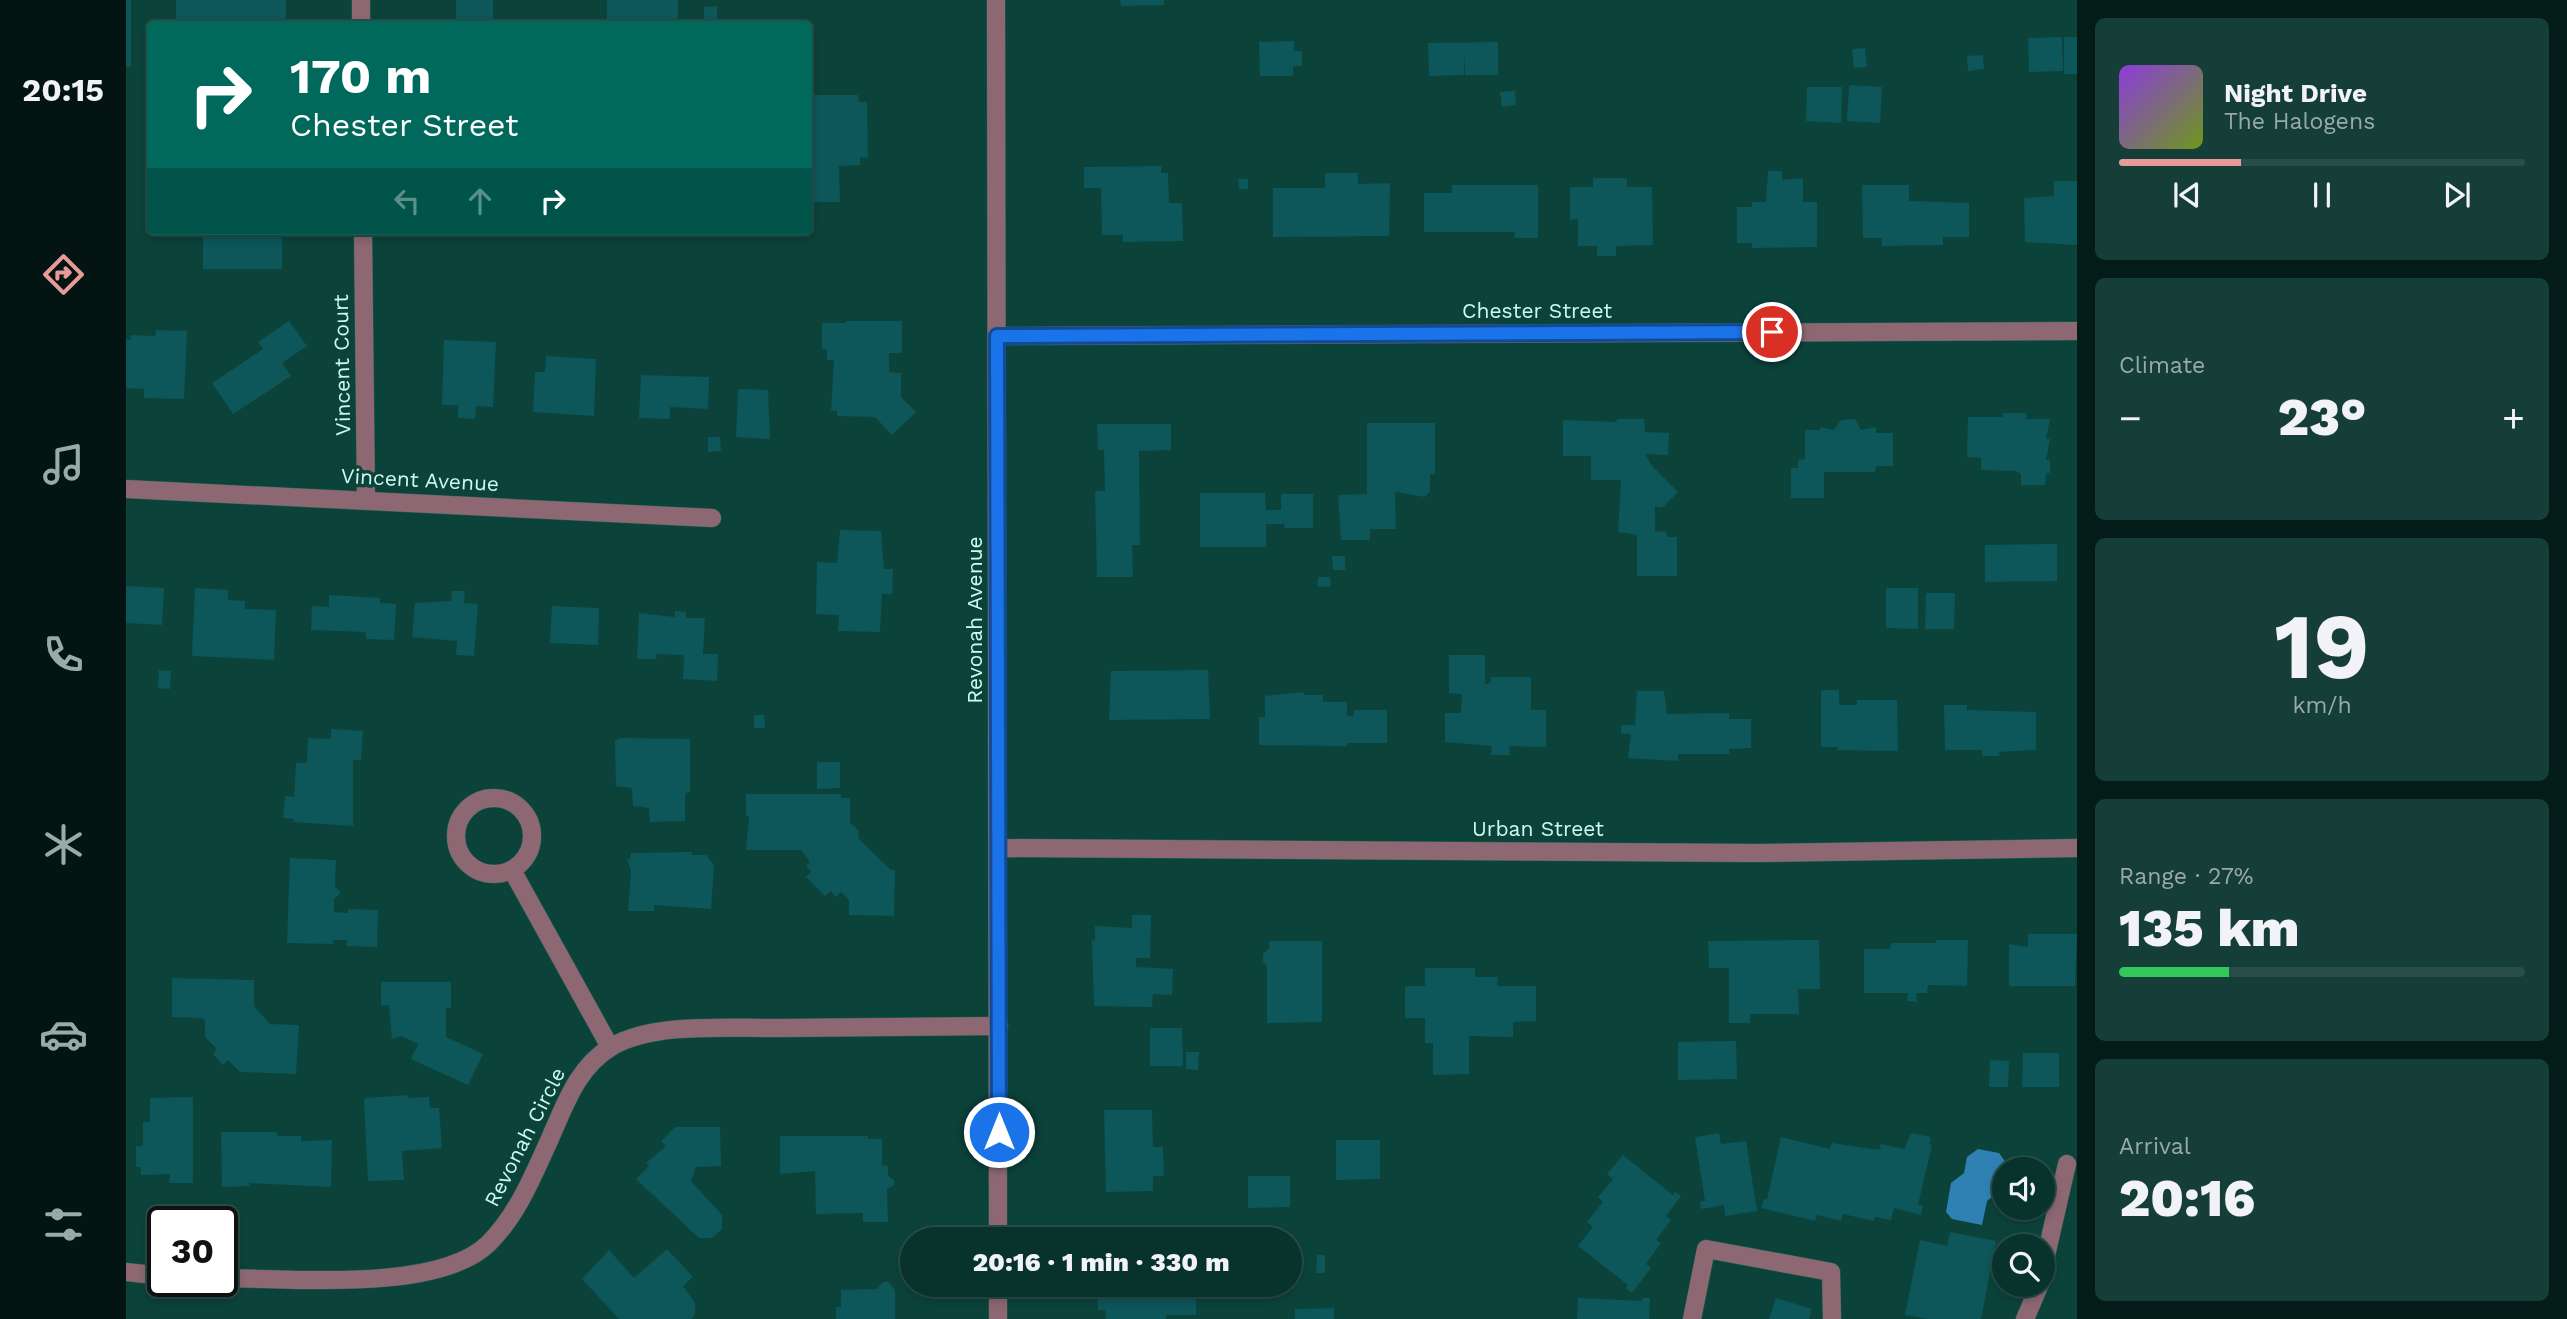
<!DOCTYPE html>
<meta charset="utf-8">
<style>
:root{--surface:#08322c;--page:#163e38;--text:#f1f3f6;--muted:#98aaa9;--line:#294d48;--accent:#e69b98}
body{margin:0;font-family:"Work Sans",sans-serif;background:var(--page);color:var(--text);height:100vh;display:flex;flex-direction:column;font-size:26px;white-space:nowrap}
*{box-sizing:border-box;margin:0}
p{font-size:23px;color:var(--muted)}
.icon{flex:none;width:38px;height:38px;fill:none;stroke:currentColor;stroke-width:2;stroke-linecap:round;stroke-linejoin:round}
.map{position:relative;flex:1;overflow:hidden}
.drawer{display:flex;flex-direction:column;gap:18px;padding:18px;background:#041c18;width:490px}
.drawer>*{flex:none}
.guide{position:absolute;left:21px;top:21px;width:665px;height:214px;border-radius:7px;box-shadow:0 4px 10px #0003,0 0 0 2px var(--line);background:#00695c;color:#fff;overflow:hidden}
.fabs{position:absolute;left:1866px;top:1157px;display:grid;gap:14px}
.fabs a{display:grid;place-items:center;width:63px;height:63px;border-radius:50%;background:var(--surface);box-shadow:0 4px 10px #0003,0 0 0 2px var(--line);font-size:35px}
.speed{position:absolute;left:21px;top:1206px;display:flex;gap:14px;font-size:35px;font-weight:700;text-align:center}
.speed>*{display:grid;place-content:center;width:91px;height:91px;border-radius:50%;background:var(--surface);box-shadow:0 4px 10px #0003,0 0 0 2px var(--line);line-height:1}
.speed .limit{border:4px solid #111;border-radius:10px;background:#fff;color:#111}
.pin{position:absolute;display:grid;place-items:center;width:60px;height:60px;color:#fff;margin:-30px;border:4px solid #fff;border-radius:50%;box-shadow:0 2px 7px #0007}
.me{position:absolute;width:77px;margin:-38px;rotate:0deg;stroke-linejoin:round;filter:drop-shadow(0 0 5px #0008)}
.turn{display:flex;align-items:center;gap:24px;height:147px;padding:0 28px;font-size:32px}
.turn .icon{width:91px;height:91px;stroke-width:2.5}
.turn b{display:block;font-size:49px;line-height:60px}
.lanes{display:flex;align-items:center;height:66px;padding:0 28px;background:#0003;justify-content:center;gap:35px;direction:ltr}
.lanes .off{opacity:.35}
.big{font-size:52px;font-weight:800;line-height:1.1}
.drawer .widget{flex:1;display:flex;flex-direction:column;justify-content:center;gap:10px;min-width:0;padding:0 24px;border-radius:10px;background:var(--page)}
.drawer .dial{align-items:center;gap:0}
.dial b{font-size:91px;line-height:1}
.song{display:flex;align-items:center;gap:21px}
.cover{width:84px;height:84px;border-radius:10px;background:linear-gradient(135deg,hsl(270 70% 55%),hsl(80 70% 35%))}
.played{height:7px;border-radius:4px;background:linear-gradient(90deg,var(--accent) 30%,var(--line) 30%)}
.keys{display:flex;justify-content:space-around;direction:ltr}
.heat{display:flex;justify-content:space-between;align-items:center;font-size:38px;direction:ltr}
.charge{height:10px;border-radius:5px;background:linear-gradient(90deg,#34c759 27%,var(--line) 0)}
.trip{position:absolute;left:774px;top:1227px;width:402px;height:70px;border-radius:35px;background:var(--surface);box-shadow:0 4px 10px #0003,0 0 0 2px var(--line);font-weight:800;line-height:70px;text-align:center}
main{display:flex;flex:1;min-height:0}
.menu{display:flex;flex-direction:column;width:126px;justify-content:space-around;align-items:center;background:#031412;color:var(--muted)}
.menu .icon{width:49px;height:49px}
.menu .on{color:var(--accent)}
.menu b{font-size:32px;color:var(--text)}
.map>svg:first-child{display:block}
.water{fill:#2f81b4}
.building{fill:#0d565a}
.lines{fill:none;stroke-linecap:round;stroke-linejoin:round}
.minor-casing{stroke:#2a6058;stroke-width:19}
.minor{stroke:#8d6872;stroke-width:18}
.route-casing{stroke:#114b97;stroke-width:18}
.route{stroke:#1a73e8;stroke-width:12}
.labels{text-anchor:middle;stroke-width:7;stroke-linejoin:round;paint-order:stroke}
.street-label{font-size:21px;fill:#cdfaf0;stroke:#0b433b}
</style>
<main>
<nav class="menu">
<b>20:15</b>
<svg class="icon on" aria-label="directions" viewBox="0 0 24 24"><path d="M12 3l9 9-9 9-9-9zM9 14v-3h6M13 9l2 2-2 2"/></svg>
<svg class="icon" aria-label="music" viewBox="0 0 24 24"><path d="M9 18V5l10-2v13"/><circle cx="6" cy="18" r="3"/><circle cx="16" cy="16" r="3"/></svg>
<svg class="icon" aria-label="phone" viewBox="0 0 24 24"><path d="M5 4h4l2 5-3 2q2 4 5 5l2-3 5 2v4C11 20 4 13 5 4z"/></svg>
<svg class="icon" aria-label="climate" viewBox="0 0 24 24"><path d="M12 3v18M4 7l16 10M4 17L20 7"/></svg>
<svg class="icon" aria-label="car" viewBox="0 0 24 24"><path d="M5 17H2v-5l4-1 3-4h7l3 4 3 1v5h-3M9 17h6M6 11h13"/><circle cx="7" cy="17" r="2"/><circle cx="17" cy="17" r="2"/></svg>
<svg class="icon" aria-label="filters" viewBox="0 0 24 24"><path d="M4 7h16M4 17h16"/><circle cx="9" cy="7" r="2"/><circle cx="15" cy="17" r="2"/></svg>
</nav>
<div class="map">
<svg width="1951" height="1319" viewBox="0 0 1951 1319">
<rect width="100%" height="100%" fill="#0b433b"/>
<polygon class="water" points="1852,1149 1873,1153 1881,1164 1878,1169 1876,1189 1861,1201 1856,1225 1826,1219 1820,1212 1825,1183 1838,1173 1841,1157"/>
<g class="building">
<rect x="0" y="0" width="5" height="67"/>
<polygon points="50,0 160,0 160,22 55,24 50,23"/>
<rect x="330" y="0" width="37" height="24"/>
<rect x="481" y="0" width="71" height="24"/>
<polygon points="994,0 1038,0 1038,5 995,6"/>
<polygon points="591,6 591,19 578,20 578,7"/>
<polygon points="1936,37 1937,71 1903,72 1902,38"/>
<rect x="1938" y="37" width="13" height="37"/>
<polygon points="1168,41 1168,51 1176,51 1176,66 1167,66 1167,76 1134,76 1133,42"/>
<polygon points="1372,42 1372,75 1339,75 1339,52 1338,75 1303,76 1302,43"/>
<polygon points="1739,48 1741,67 1728,68 1726,49"/>
<polygon points="1857,55 1858,69 1842,71 1841,56"/>
<polygon points="1723,85 1756,87 1754,123 1721,121"/>
<polygon points="1681,87 1716,87 1715,123 1680,121"/>
<polygon points="1389,91 1390,105 1376,107 1374,92"/>
<polygon points="686,95 732,95 733,102 741,102 742,158 734,157 734,165 713,166 714,202 682,202"/>
<polygon points="1035,166 1035,173 1042,173 1043,203 1056,203 1057,241 997,242 997,235 976,235 975,188 958,188 958,167"/>
<polygon points="1642,171 1656,171 1656,180 1677,178 1677,202 1691,202 1691,247 1626,248 1626,243 1611,243 1611,207 1626,207 1626,202 1640,202"/>
<polygon points="1199,173 1232,173 1232,184 1264,183 1263,236 1147,237 1147,188 1199,188"/>
<polygon points="1467,178 1501,178 1501,187 1526,187 1527,245 1490,246 1490,256 1471,256 1471,246 1452,246 1452,219 1444,220 1444,187 1467,187"/>
<polygon points="1112,179 1122,179 1122,189 1113,189"/>
<polygon points="1928,181 1951,181 1951,245 1899,242 1898,198 1928,196"/>
<polygon points="1326,185 1412,185 1412,238 1388,238 1389,232 1298,232 1298,193 1326,193"/>
<polygon points="1736,185 1783,185 1783,201 1843,203 1843,237 1817,237 1817,245 1756,246 1756,238 1737,238"/>
<rect x="77" y="231" width="79" height="38"/>
<polygon points="163,321 181,346 156,363 165,376 107,414 86,383 137,349 132,342"/>
<polygon points="720,321 776,321 776,353 763,353 763,372 775,373 775,397 790,412 766,435 749,417 711,416 711,411 705,411 708,360 701,360 701,349 696,349 696,323 720,323"/>
<polygon points="30,330 61,331 58,399 18,398 18,389 0,388 0,339 5,340 5,335 29,336"/>
<polygon points="318,340 370,342 367,407 350,406 349,419 332,418 332,405 316,405"/>
<polygon points="420,356 470,359 468,416 407,412 409,372 419,372"/>
<polygon points="515,375 583,377 582,409 544,407 544,419 513,418"/>
<polygon points="612,389 642,390 644,439 610,437"/>
<polygon points="1877,413 1900,413 1900,419 1924,419 1920,439 1924,439 1920,460 1924,460 1924,473 1920,473 1919,485 1895,485 1895,474 1890,471 1855,470 1855,458 1841,457 1842,417 1877,417"/>
<polygon points="1491,419 1518,419 1519,432 1543,433 1542,455 1519,454 1526,466 1552,492 1536,508 1529,506 1529,532 1540,531 1541,537 1551,537 1551,576 1511,576 1511,535 1492,532 1495,480 1465,480 1465,456 1437,456 1437,420 1490,422"/>
<polygon points="1729,419 1735,430 1750,427 1750,433 1767,433 1767,466 1750,466 1749,472 1698,472 1698,498 1665,498 1665,468 1672,468 1672,460 1679,459 1679,430 1694,430 1694,427 1708,430 1715,420"/>
<polygon points="1241,423 1309,423 1309,474 1304,474 1304,491 1299,497 1269,492 1270,529 1244,529 1244,540 1215,540 1212,495 1241,494"/>
<polygon points="971,424 1045,424 1045,450 1013,451 1014,545 1006,545 1007,577 971,577 969,491 979,491 978,450 972,450"/>
<polygon points="582,437 594,437 595,451 582,452"/>
<polygon points="1074,493 1139,493 1140,510 1155,510 1155,494 1187,494 1187,528 1158,528 1159,524 1140,524 1140,547 1074,547"/>
<polygon points="714,530 755,531 758,569 767,569 766,594 756,594 754,632 712,631 713,615 690,614 691,562 711,563"/>
<polygon points="1931,544 1931,581 1859,582 1859,545"/>
<polygon points="1206,556 1219,556 1219,570 1207,570"/>
<polygon points="1192,577 1204,577 1205,586 1192,587"/>
<polygon points="0,586 38,588 36,625 0,623"/>
<polygon points="69,588 102,590 102,600 119,601 119,609 150,610 148,660 66,656"/>
<polygon points="1760,588 1792,588 1792,629 1760,628"/>
<polygon points="326,591 339,591 338,603 352,604 348,656 330,655 331,641 286,637 289,603 325,601"/>
<polygon points="1800,593 1829,593 1828,629 1799,629"/>
<polygon points="203,595 254,598 254,603 270,604 268,640 240,639 240,632 185,630 186,606 203,607"/>
<polygon points="426,606 473,608 472,645 424,643"/>
<polygon points="549,611 560,612 560,618 579,618 577,654 592,654 591,681 557,679 558,655 531,654 530,659 511,659 513,613 549,617"/>
<polygon points="1323,655 1359,655 1359,684 1365,683 1365,677 1405,677 1405,710 1420,710 1420,747 1383,746 1384,755 1365,755 1366,746 1319,742 1319,713 1335,713 1336,694 1323,693"/>
<polygon points="33,670 45,671 44,689 32,688"/>
<polygon points="1082,670 1084,719 983,720 985,671"/>
<polygon points="1695,690 1713,690 1713,705 1731,705 1731,700 1771,700 1772,751 1711,750 1712,747 1695,747"/>
<polygon points="1511,691 1538,691 1541,714 1603,713 1603,719 1625,719 1625,748 1603,749 1603,754 1552,754 1552,761 1502,758 1505,734 1495,734 1495,725 1509,725"/>
<polygon points="1178,692 1178,695 1197,695 1197,702 1221,702 1221,716 1228,716 1228,710 1261,710 1261,743 1221,743 1221,746 1133,745 1133,717 1139,717 1139,696"/>
<polygon points="1818,705 1841,705 1841,710 1910,712 1910,750 1873,752 1874,756 1856,756 1856,750 1819,750"/>
<polygon points="628,715 638,715 639,728 628,728"/>
<polygon points="205,729 237,731 235,760 227,760 227,826 167,822 168,819 157,818 159,796 168,797 170,763 181,763 182,738 205,739"/>
<polygon points="494,738 564,739 564,792 559,793 559,821 524,822 523,808 507,806 506,788 490,786 489,740"/>
<polygon points="691,762 714,762 714,788 691,789"/>
<polygon points="620,794 715,794 715,798 724,798 724,823 732,830 733,839 765,870 769,870 768,916 723,915 723,900 715,892 710,897 705,891 699,896 680,877 685,872 680,866 684,862 675,850 620,850 623,816 620,816"/>
<polygon points="566,852 566,855 580,855 588,865 585,909 528,905 528,911 502,911 505,871 501,859 504,859 505,853"/>
<polygon points="164,858 210,860 209,886 215,893 208,899 208,912 222,913 222,909 252,910 251,947 221,946 221,940 207,940 207,944 161,943"/>
<polygon points="1006,915 1025,915 1024,958 1010,958 1010,967 1047,969 1046,995 1027,994 1026,1007 968,1006 966,940 969,941 969,926 1006,928"/>
<polygon points="1902,934 1951,934 1949,986 1883,986 1883,944 1902,947"/>
<polygon points="1693,940 1694,989 1672,989 1673,1014 1624,1014 1624,1023 1603,1023 1603,968 1583,968 1582,941"/>
<polygon points="1810,940 1842,940 1841,986 1802,985 1801,993 1790,993 1791,1002 1781,1001 1782,993 1738,993 1738,949 1764,949 1765,943 1810,943"/>
<polygon points="1143,941 1196,941 1196,1022 1141,1023 1141,966 1137,962 1137,954 1143,948"/>
<polygon points="1299,968 1349,968 1349,977 1372,977 1371,986 1410,986 1410,1021 1387,1022 1387,1037 1343,1036 1343,1074 1307,1075 1307,1043 1299,1043 1299,1018 1279,1018 1279,986 1299,986"/>
<polygon points="46,978 128,980 128,1006 144,1024 173,1025 170,1074 114,1072 102,1060 97,1065 87,1054 91,1049 79,1037 79,1021 76,1018 46,1017"/>
<polygon points="255,982 325,982 325,1008 320,1008 320,1037 357,1054 342,1085 285,1059 292,1044 275,1036 266,1039 263,1005 255,1005"/>
<polygon points="1024,1028 1056,1028 1057,1066 1024,1066"/>
<polygon points="1610,1041 1611,1079 1552,1080 1552,1042"/>
<polygon points="1060,1052 1073,1052 1072,1070 1060,1069"/>
<polygon points="1897,1053 1933,1053 1933,1087 1896,1087"/>
<polygon points="1864,1060 1883,1061 1882,1087 1863,1087"/>
<polygon points="282,1095 283,1098 303,1097 304,1108 313,1108 316,1148 276,1151 278,1180 242,1181 238,1101 240,1098"/>
<polygon points="67,1097 67,1183 43,1183 44,1174 15,1175 15,1167 10,1167 10,1146 17,1146 17,1122 24,1122 24,1098"/>
<polygon points="978,1110 1026,1110 1027,1147 1037,1147 1038,1176 1027,1176 1027,1191 980,1192"/>
<polygon points="549,1127 594,1127 595,1166 570,1167 565,1181 596,1215 596,1229 586,1238 573,1238 510,1179 523,1166 520,1163 540,1146 535,1141"/>
<polygon points="95,1132 151,1132 151,1136 175,1136 175,1141 206,1140 205,1187 124,1183 123,1186 96,1187"/>
<polygon points="1593,1133 1595,1144 1620,1141 1631,1211 1599,1216 1598,1205 1575,1209 1574,1202 1579,1201 1569,1137"/>
<polygon points="1785,1133 1805,1137 1803,1144 1806,1145 1792,1205 1797,1206 1795,1215 1768,1208 1765,1220 1749,1217 1748,1221 1717,1214 1715,1221 1691,1215 1689,1221 1635,1208 1638,1199 1641,1199 1655,1137 1704,1149 1706,1143 1753,1150 1755,1144 1778,1149"/>
<polygon points="654,1136 742,1136 742,1139 756,1139 756,1165 762,1166 762,1176 768,1180 768,1185 761,1189 762,1222 737,1222 737,1213 690,1214 689,1171 654,1174"/>
<polygon points="1210,1140 1254,1140 1254,1179 1210,1180"/>
<polygon points="1497,1155 1547,1195 1549,1192 1555,1196 1540,1216 1545,1220 1530,1240 1535,1243 1520,1264 1525,1268 1506,1293 1499,1288 1502,1285 1452,1246 1467,1227 1461,1222 1477,1202 1472,1197 1487,1179 1481,1174"/>
<polygon points="1122,1176 1164,1176 1164,1207 1122,1208"/>
<polygon points="1824,1232 1870,1241 1855,1319 1803,1319 1779,1315 1794,1240 1821,1246"/>
<polygon points="541,1249 567,1277 557,1286 569,1303 569,1315 565,1319 493,1319 456,1279 483,1250 508,1278"/>
<polygon points="1191,1255 1199,1255 1199,1273 1190,1273"/>
<polygon points="757,1282 762,1282 769,1290 769,1319 710,1319 710,1307 715,1307 715,1290 751,1289"/>
<polygon points="979,1284 1070,1284 1070,1315 1040,1315 1040,1319 980,1319 979,1310 972,1310 972,1290 979,1290"/>
<polygon points="1452,1298 1516,1301 1516,1298 1524,1298 1523,1319 1451,1319"/>
<polygon points="1650,1298 1686,1309 1683,1319 1643,1319"/>
<polygon points="1208,1308 1208,1319 1169,1319 1169,1309"/>
</g>
<g class="lines">
<defs>
<g id="minor">
<polyline points="235,0 235,24"/>
<polyline points="870,0 872,1239"/>
<polyline points="237,231 240,499"/>
<polyline points="871,336 1951,331"/>
<polyline points="0,489 586,518"/>
<circle cx="368" cy="836" r="38"/>
<polyline points="872,848 1631,853 1951,848"/>
<polyline points="386,870 484,1047"/>
<polyline points="0,1272 37,1276"/>
<polyline points="1916,1273 1941,1164"/>
<path d="M96 1278C165 1278 313 1293 363 1243 391 1215 406 1178 422 1143 438 1108 450 1068 485 1047 529 1021 606 1029 656 1028 729 1027 801 1026 873 1026"/>
<polyline points="872,1319 872,1284"/>
<polyline points="1566,1319 1580,1249 1705,1272 1706,1319"/>
<polyline points="1899,1319 1914,1284"/>
</g>
</defs>
<use href="#minor" class="minor-casing"/>
<use href="#minor" class="minor"/>
</g>
<g class="lines">
<defs>
<polyline id="route" points="873,1132 871,336 1646,332"/>
</defs>
<use href="#route" class="route-casing"/>
<use href="#route" class="route"/>
</g>
<g class="labels">
<g class="street-label">
<text x="1411" y="318">Chester Street</text>
<text transform="translate(216 365) rotate(-91)" y="7">Vincent Court</text>
<text transform="translate(294 480) rotate(3)" y="7">Vincent Avenue</text>
<text transform="translate(849 620) rotate(-90)" y="7">Revonah Avenue</text>
<text x="1412" y="836">Urban Street</text>
<text transform="translate(399 1137) rotate(-63)" y="7">Revonah Circle</text>
</g>
</g>
</svg>
<div class="fabs">
<a><svg class="icon" aria-label="sound" viewBox="0 0 24 24"><path d="M4 9h4l5-4v14l-5-4H4zM17 9q2 3 0 6"/></svg></a>
<a><svg class="icon" aria-label="search" viewBox="0 0 24 24"><circle cx="10" cy="10" r="6"/><path d="M15 15l6 6"/></svg></a>
</div>
<div class="speed"><div class="limit">30</div></div>
<div class="pin" style="left:1646px;top:332px;background:#d93025"><svg class="icon" aria-label="arrive" viewBox="0 0 24 24"><path d="M6 21V4h12l-3 4 3 4H6"/></svg></div>
<svg class="me" style="left:873px;top:1132px" viewBox="-20 -20 40 40"><circle r="17" fill="#1a73e8" stroke="#fff" stroke-width="3"/><path d="M0-11L8 9 0 5-8 9z" fill="#fff"/></svg>
<div class="trip">20:16 · 1 min · 330 m</div>
<div class="guide">
<div class="turn"><svg class="icon" aria-label="right" viewBox="0 0 24 24"><path d="M7 20v-9h11M14 6l5 5-5 5"/></svg><div><b>170 m</b>Chester Street</div></div>
<div class="lanes"><svg class="icon off" aria-label="left" viewBox="0 0 24 24"><path d="M17 20v-9H6M10 6l-5 5 5 5"/></svg><svg class="icon off" aria-label="ahead" viewBox="0 0 24 24"><path d="M12 20V5M6 11l6-6 6 6"/></svg><svg class="icon" aria-label="right" viewBox="0 0 24 24"><path d="M7 20v-9h11M14 6l5 5-5 5"/></svg></div>
</div>
</div>
<section class="drawer">
<div class="widget">
<div class="song"><i class="cover"></i><div><b>Night Drive</b><p>The Halogens</p></div></div>
<div class="played"></div>
<div class="keys"><svg class="icon" aria-label="previous" viewBox="0 0 24 24"><path d="M18 5L8 12l10 7zM5 5v14"/></svg><svg class="icon" aria-label="pause" viewBox="0 0 24 24"><path d="M8 5v14M16 5v14"/></svg><svg class="icon" aria-label="next" viewBox="0 0 24 24"><path d="M6 5l10 7-10 7zM19 5v14"/></svg></div>
</div>
<div class="widget"><p>Climate</p>
<div class="heat"><a>−</a><b class="big">23°</b><a>+</a></div>
</div>
<div class="widget dial"><b>19</b><p>km/h</p></div>
<div class="widget"><p>Range · 27%</p><b class="big">135 km</b><div class="charge"></div></div>
<div class="widget"><p>Arrival</p><b class="big">20:16</b></div>
</section>
</main>
